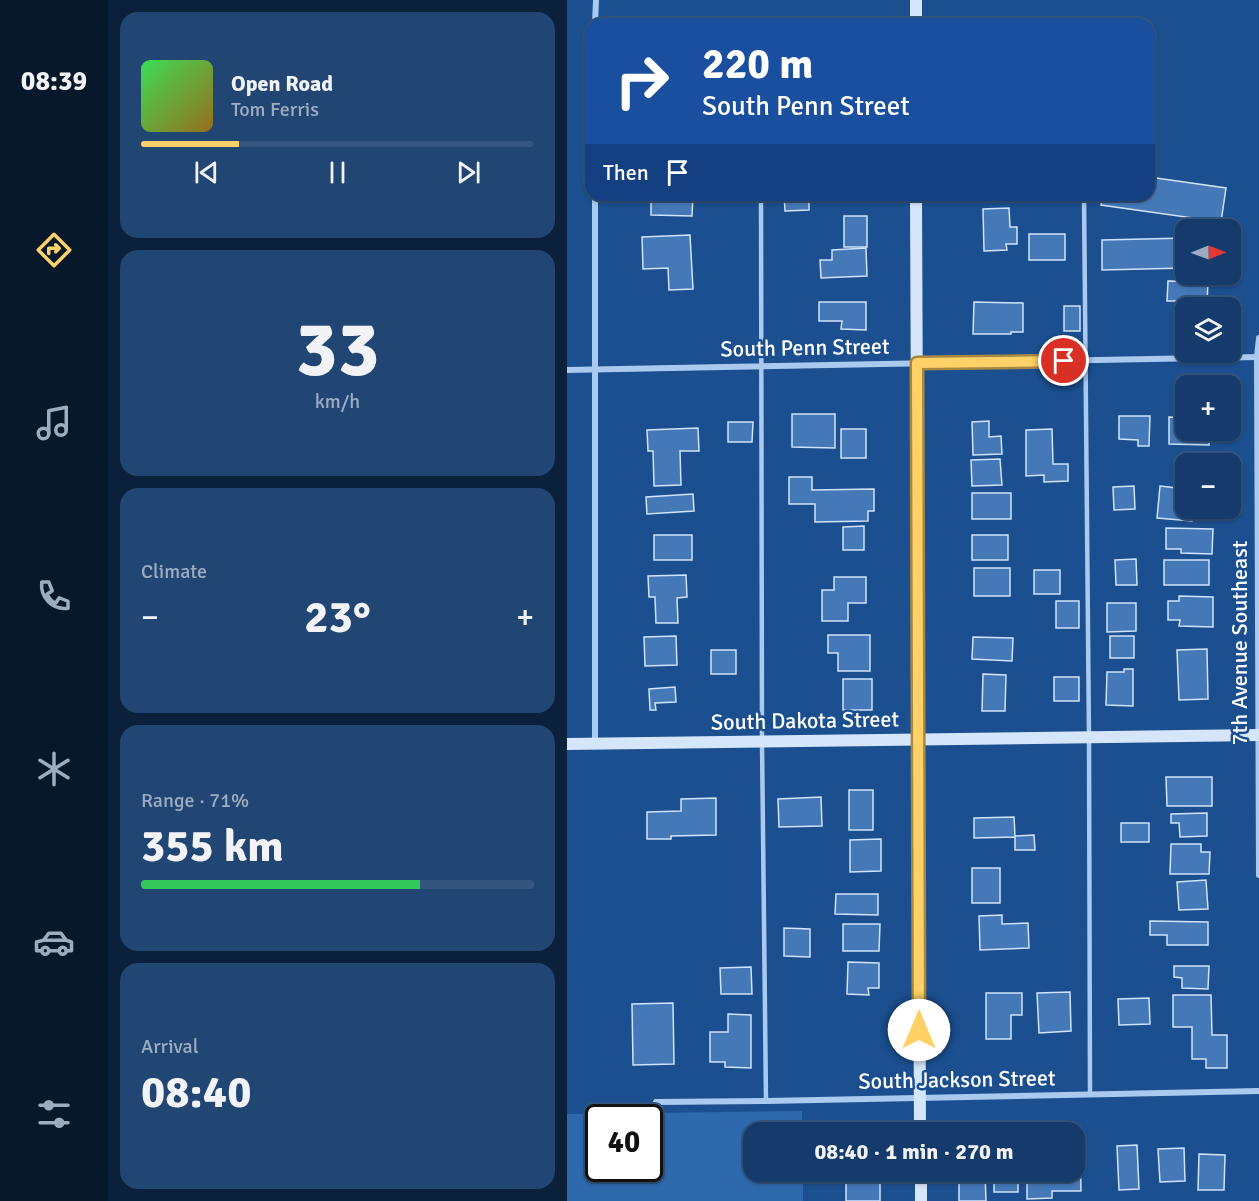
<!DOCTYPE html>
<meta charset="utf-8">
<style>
:root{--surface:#143b6b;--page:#214673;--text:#f1f3f6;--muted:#9dadc1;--line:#33557e;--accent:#ffd166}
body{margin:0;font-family:Signika,sans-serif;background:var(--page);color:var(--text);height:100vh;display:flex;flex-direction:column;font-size:22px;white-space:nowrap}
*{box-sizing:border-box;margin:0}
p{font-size:20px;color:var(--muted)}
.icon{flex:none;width:33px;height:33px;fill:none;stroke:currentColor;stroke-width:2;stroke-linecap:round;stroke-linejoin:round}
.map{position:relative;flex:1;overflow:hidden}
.sheet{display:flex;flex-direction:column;gap:12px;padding:12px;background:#0b203b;width:459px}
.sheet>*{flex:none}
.guide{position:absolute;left:18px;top:18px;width:570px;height:183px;border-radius:18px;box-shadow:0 2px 4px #0004,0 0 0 2px var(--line);background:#1a4fa0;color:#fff;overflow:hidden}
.needle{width:39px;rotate:89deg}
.fabs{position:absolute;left:608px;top:219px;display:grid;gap:12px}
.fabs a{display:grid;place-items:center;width:66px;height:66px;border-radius:12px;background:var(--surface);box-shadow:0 2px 4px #0004,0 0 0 2px var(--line);font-size:30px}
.speed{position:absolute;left:18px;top:1104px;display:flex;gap:12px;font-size:30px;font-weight:700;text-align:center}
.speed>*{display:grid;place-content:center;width:78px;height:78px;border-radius:50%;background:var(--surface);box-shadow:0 2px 4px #0004,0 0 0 2px var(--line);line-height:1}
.speed .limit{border:3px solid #111;border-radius:9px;background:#fff;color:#111}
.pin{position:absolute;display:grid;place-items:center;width:51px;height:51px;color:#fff;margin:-26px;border:3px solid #fff;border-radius:50%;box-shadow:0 2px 6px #0007}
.me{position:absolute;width:66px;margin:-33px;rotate:0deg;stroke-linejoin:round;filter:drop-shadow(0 0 4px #0008)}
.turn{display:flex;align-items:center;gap:21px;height:126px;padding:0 18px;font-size:27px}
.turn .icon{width:78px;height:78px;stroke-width:2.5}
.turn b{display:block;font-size:42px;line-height:51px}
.then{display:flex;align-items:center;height:57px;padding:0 18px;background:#0003;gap:12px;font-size:22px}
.big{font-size:45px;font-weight:700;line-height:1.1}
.sheet .card{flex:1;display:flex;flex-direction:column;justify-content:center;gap:9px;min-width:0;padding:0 21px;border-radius:18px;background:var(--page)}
.sheet .dial{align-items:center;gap:0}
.dial b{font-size:78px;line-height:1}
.song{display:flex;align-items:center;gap:18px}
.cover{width:72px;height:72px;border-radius:9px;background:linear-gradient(135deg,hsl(130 70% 55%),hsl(40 70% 35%))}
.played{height:6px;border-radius:3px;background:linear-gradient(90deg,var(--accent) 25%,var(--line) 25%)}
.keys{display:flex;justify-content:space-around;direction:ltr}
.heat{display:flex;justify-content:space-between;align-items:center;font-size:33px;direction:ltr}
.charge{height:9px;border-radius:4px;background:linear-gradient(90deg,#34c759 71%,var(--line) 0)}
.trip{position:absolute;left:176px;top:1122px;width:342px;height:60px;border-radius:18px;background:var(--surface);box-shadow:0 2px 4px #0004,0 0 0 2px var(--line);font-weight:700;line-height:60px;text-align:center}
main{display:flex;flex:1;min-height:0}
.dock{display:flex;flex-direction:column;width:108px;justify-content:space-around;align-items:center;background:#08182b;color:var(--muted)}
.dock .icon{width:42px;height:42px}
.dock .on{color:var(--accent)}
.dock b{font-size:27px;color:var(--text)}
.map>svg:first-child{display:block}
.green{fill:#2e69ad;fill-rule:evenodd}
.building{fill:#4478b7;stroke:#cfe3fa;stroke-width:1.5}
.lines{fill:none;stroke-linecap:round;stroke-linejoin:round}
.lane{stroke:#a9c9ee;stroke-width:4.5}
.street{stroke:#a9c9ee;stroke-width:6}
.secondary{stroke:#d6e6fa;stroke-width:12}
.route-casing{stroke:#a68842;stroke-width:15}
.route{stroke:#ffd166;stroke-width:10}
.labels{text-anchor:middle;stroke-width:5;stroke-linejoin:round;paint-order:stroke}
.street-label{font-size:22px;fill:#fff;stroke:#1b4f8f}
</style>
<main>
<nav class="dock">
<b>08:39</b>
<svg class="icon on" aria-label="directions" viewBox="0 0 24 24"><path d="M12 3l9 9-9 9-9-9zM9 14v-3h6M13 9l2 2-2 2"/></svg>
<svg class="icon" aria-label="music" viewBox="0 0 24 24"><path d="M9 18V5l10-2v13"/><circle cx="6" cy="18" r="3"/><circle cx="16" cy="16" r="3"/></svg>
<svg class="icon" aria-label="phone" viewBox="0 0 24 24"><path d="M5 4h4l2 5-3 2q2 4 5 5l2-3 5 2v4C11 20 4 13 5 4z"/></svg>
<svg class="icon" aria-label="climate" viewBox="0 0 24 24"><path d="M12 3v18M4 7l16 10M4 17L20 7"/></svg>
<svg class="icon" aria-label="car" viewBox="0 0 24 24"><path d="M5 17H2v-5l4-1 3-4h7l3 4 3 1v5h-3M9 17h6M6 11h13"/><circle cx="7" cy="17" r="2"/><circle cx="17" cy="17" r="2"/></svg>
<svg class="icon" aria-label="filters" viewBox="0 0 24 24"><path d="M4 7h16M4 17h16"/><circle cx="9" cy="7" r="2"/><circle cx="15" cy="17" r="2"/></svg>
</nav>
<section class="sheet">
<div class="card">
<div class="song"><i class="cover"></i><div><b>Open Road</b><p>Tom Ferris</p></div></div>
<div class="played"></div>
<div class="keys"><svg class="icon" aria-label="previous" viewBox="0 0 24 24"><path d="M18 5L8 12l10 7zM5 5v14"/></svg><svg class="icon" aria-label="pause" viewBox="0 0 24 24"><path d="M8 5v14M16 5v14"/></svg><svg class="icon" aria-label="next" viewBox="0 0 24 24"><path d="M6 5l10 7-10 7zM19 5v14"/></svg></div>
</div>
<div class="card dial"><b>33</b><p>km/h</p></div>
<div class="card"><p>Climate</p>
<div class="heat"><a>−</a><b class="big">23°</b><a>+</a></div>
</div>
<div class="card"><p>Range · 71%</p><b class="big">355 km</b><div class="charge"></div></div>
<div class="card"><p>Arrival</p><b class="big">08:40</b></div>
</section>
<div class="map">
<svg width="692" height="1201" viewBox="0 0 692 1201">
<rect width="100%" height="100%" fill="#1b4f8f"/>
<path class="green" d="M235 1111V1132H186V1172H236V1201H0V1114ZM32 1118H82V1168H32Z"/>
<g class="building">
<polygon points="582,177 659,188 654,222 534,205 536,195 582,195"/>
<polygon points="84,195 126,195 125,216 84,215"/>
<polygon points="217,195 242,195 242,210 218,211"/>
<polygon points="442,208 443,227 450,227 450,244 439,244 440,250 417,251 416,209"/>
<rect x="277" y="216" width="23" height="31"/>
<rect x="462" y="234" width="36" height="26"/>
<polygon points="123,235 126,289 102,290 101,268 76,269 75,237"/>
<polygon points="618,238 618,268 535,270 535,240"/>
<polygon points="299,248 300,276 254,278 253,260 265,260 265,250"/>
<polygon points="601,281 641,282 640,305 612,305 612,301 600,301"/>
<polygon points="252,302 299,302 299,330 274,329 275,321 252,321"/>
<polygon points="407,302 456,303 456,332 444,332 444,334 406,334"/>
<rect x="497" y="306" width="16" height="25"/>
<polygon points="225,414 268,414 268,448 225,447"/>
<polygon points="552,416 583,416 582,446 571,446 571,440 552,439"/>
<polygon points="602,417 618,418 618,430 642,430 642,445 602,444"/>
<polygon points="422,421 422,437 434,436 435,454 406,455 405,422"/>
<polygon points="161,422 186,422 185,442 161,442"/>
<polygon points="131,428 132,451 113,451 114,485 87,486 86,451 81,451 80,430"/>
<rect x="274" y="429" width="25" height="29"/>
<polygon points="485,429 486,464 501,464 501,481 477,482 477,475 459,476 459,430"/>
<polygon points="433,459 435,485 405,486 404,460"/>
<polygon points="222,477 245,477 245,490 307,489 307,511 301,511 301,521 248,522 248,504 222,504"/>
<polygon points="567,486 568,509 547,510 546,487"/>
<polygon points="593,486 618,489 618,508 626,508 625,521 590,518"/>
<rect x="405" y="493" width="39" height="26"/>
<polygon points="126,494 127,511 80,514 79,497"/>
<polygon points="297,526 297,550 276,550 276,527"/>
<polygon points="599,528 646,529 645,554 614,553 614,549 599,549"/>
<rect x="87" y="535" width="38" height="25"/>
<rect x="405" y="535" width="36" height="25"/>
<polygon points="569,559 570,585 549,585 548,560"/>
<rect x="597" y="560" width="45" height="25"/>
<rect x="407" y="568" width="36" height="28"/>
<rect x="467" y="570" width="26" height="24"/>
<polygon points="119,575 120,597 110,598 111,623 89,623 88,597 82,597 81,576"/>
<polygon points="267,577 299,577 299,603 281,603 281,621 255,621 255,590 267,590"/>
<polygon points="612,596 646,597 646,627 612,626 613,620 601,620 601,601 612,601"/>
<rect x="489" y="601" width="23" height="27"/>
<polygon points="540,603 569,603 569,631 540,632"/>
<polygon points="261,635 303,635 303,671 271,671 271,653 261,653"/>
<polygon points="109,636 110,665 78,666 77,637"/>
<rect x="543" y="636" width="24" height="22"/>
<polygon points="406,637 446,638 445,661 405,659"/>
<polygon points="640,649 641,699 612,700 610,650"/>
<rect x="144" y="650" width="25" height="24"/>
<polygon points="557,669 566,669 566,706 539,705 540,672 557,672"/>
<polygon points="416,674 439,675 438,711 415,711"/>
<rect x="487" y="677" width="25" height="24"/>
<rect x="276" y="679" width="29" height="31"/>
<polygon points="108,687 109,702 88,703 89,710 83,710 82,689"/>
<polygon points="599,777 645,777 645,806 600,806"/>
<rect x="282" y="790" width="24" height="40"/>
<polygon points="254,797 255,826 212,827 211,799"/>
<polygon points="149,798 149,835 104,836 104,839 80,839 80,812 114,811 114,799"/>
<polygon points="640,813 640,836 613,837 612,823 604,823 604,814"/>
<polygon points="447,817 448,836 467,835 468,850 448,850 448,837 407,838 407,818"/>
<rect x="554" y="823" width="28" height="19"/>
<polygon points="314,839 314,871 283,872 283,840"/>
<polygon points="604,844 634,844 634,852 643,852 642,874 603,874"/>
<rect x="405" y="868" width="28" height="35"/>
<polygon points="639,880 641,909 612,910 610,882"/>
<polygon points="269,894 311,894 311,915 268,914"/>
<polygon points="435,915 435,924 461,923 462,948 413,950 412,916"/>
<polygon points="583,921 641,922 641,945 600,945 600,935 583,935"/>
<polygon points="276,924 313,924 312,951 276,951"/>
<polygon points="217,928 243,929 243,957 217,956"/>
<polygon points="281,962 312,963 312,988 301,988 302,995 280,994"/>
<polygon points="607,966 642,966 641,989 615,988 615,978 607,977"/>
<polygon points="184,967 185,994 154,994 153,968"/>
<polygon points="503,992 504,1031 472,1033 470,993"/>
<polygon points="419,993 455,993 455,1015 444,1015 444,1039 419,1039"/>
<polygon points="606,995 644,995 645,1035 660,1035 660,1068 639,1068 639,1059 625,1059 625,1027 606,1027"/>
<polygon points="582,998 583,1024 552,1025 551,999"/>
<polygon points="106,1003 107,1064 66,1065 65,1004"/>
<polygon points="161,1014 184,1015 184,1068 158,1067 158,1062 143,1062 143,1032 161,1032"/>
<polygon points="507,1145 513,1145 514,1191 485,1191 485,1198 460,1199 460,1174 507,1172"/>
<polygon points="570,1145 572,1189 552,1190 550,1146"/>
<polygon points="617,1148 618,1181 593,1182 591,1149"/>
<polygon points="632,1154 658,1155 657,1190 631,1190"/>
<polygon points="291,1172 313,1172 313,1201 279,1201 279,1180 291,1180"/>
<polygon points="392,1172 418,1172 419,1201 392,1201"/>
<rect x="427" y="1172" width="24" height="20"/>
</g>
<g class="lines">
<g class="lane">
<polyline points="194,195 195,742 199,1101"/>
<polyline points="517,195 522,738 523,1094"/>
</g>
<g class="street">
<polyline points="28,24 29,0"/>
<polyline points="692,338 690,357 692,875"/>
<polyline points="0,370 692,357"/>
<polyline points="28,743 28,195"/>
<polyline points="89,1102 199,1101 692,1091"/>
</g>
<g class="secondary">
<polyline points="349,0 349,24"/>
<polyline points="349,195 353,1132"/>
<polyline points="0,744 692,735"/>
<polyline points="354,1172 354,1201"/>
</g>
</g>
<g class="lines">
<defs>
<polyline id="route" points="352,1030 350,363 497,361"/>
</defs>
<use href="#route" class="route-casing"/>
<use href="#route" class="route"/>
</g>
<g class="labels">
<g class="street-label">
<text transform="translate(238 347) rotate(-1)" y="8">South Penn Street</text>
<text transform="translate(672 643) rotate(-90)" y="8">7th Avenue Southeast</text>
<text transform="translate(238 720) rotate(-1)" y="8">South Dakota Street</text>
<text transform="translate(390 1079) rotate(-1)" y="8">South Jackson Street</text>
</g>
</g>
</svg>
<div class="fabs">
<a><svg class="needle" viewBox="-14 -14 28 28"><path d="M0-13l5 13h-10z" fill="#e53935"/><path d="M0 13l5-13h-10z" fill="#9dadc1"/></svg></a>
<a><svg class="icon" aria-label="layers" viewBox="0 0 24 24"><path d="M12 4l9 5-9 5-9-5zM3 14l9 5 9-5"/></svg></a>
<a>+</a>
<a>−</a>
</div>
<div class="speed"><div class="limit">40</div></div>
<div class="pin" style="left:497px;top:361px;background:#d93025"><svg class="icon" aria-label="arrive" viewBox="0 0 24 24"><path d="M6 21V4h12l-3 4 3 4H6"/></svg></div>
<svg class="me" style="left:352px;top:1030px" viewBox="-20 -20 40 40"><circle r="19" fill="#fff"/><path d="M0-13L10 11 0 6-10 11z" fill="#ffd166"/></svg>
<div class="trip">08:40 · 1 min · 270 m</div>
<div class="guide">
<div class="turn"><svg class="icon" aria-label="right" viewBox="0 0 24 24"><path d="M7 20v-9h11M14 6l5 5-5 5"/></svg><div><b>220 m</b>South Penn Street</div></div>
<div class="then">Then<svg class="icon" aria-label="arrive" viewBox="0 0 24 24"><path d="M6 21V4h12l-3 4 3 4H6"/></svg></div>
</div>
</div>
</main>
